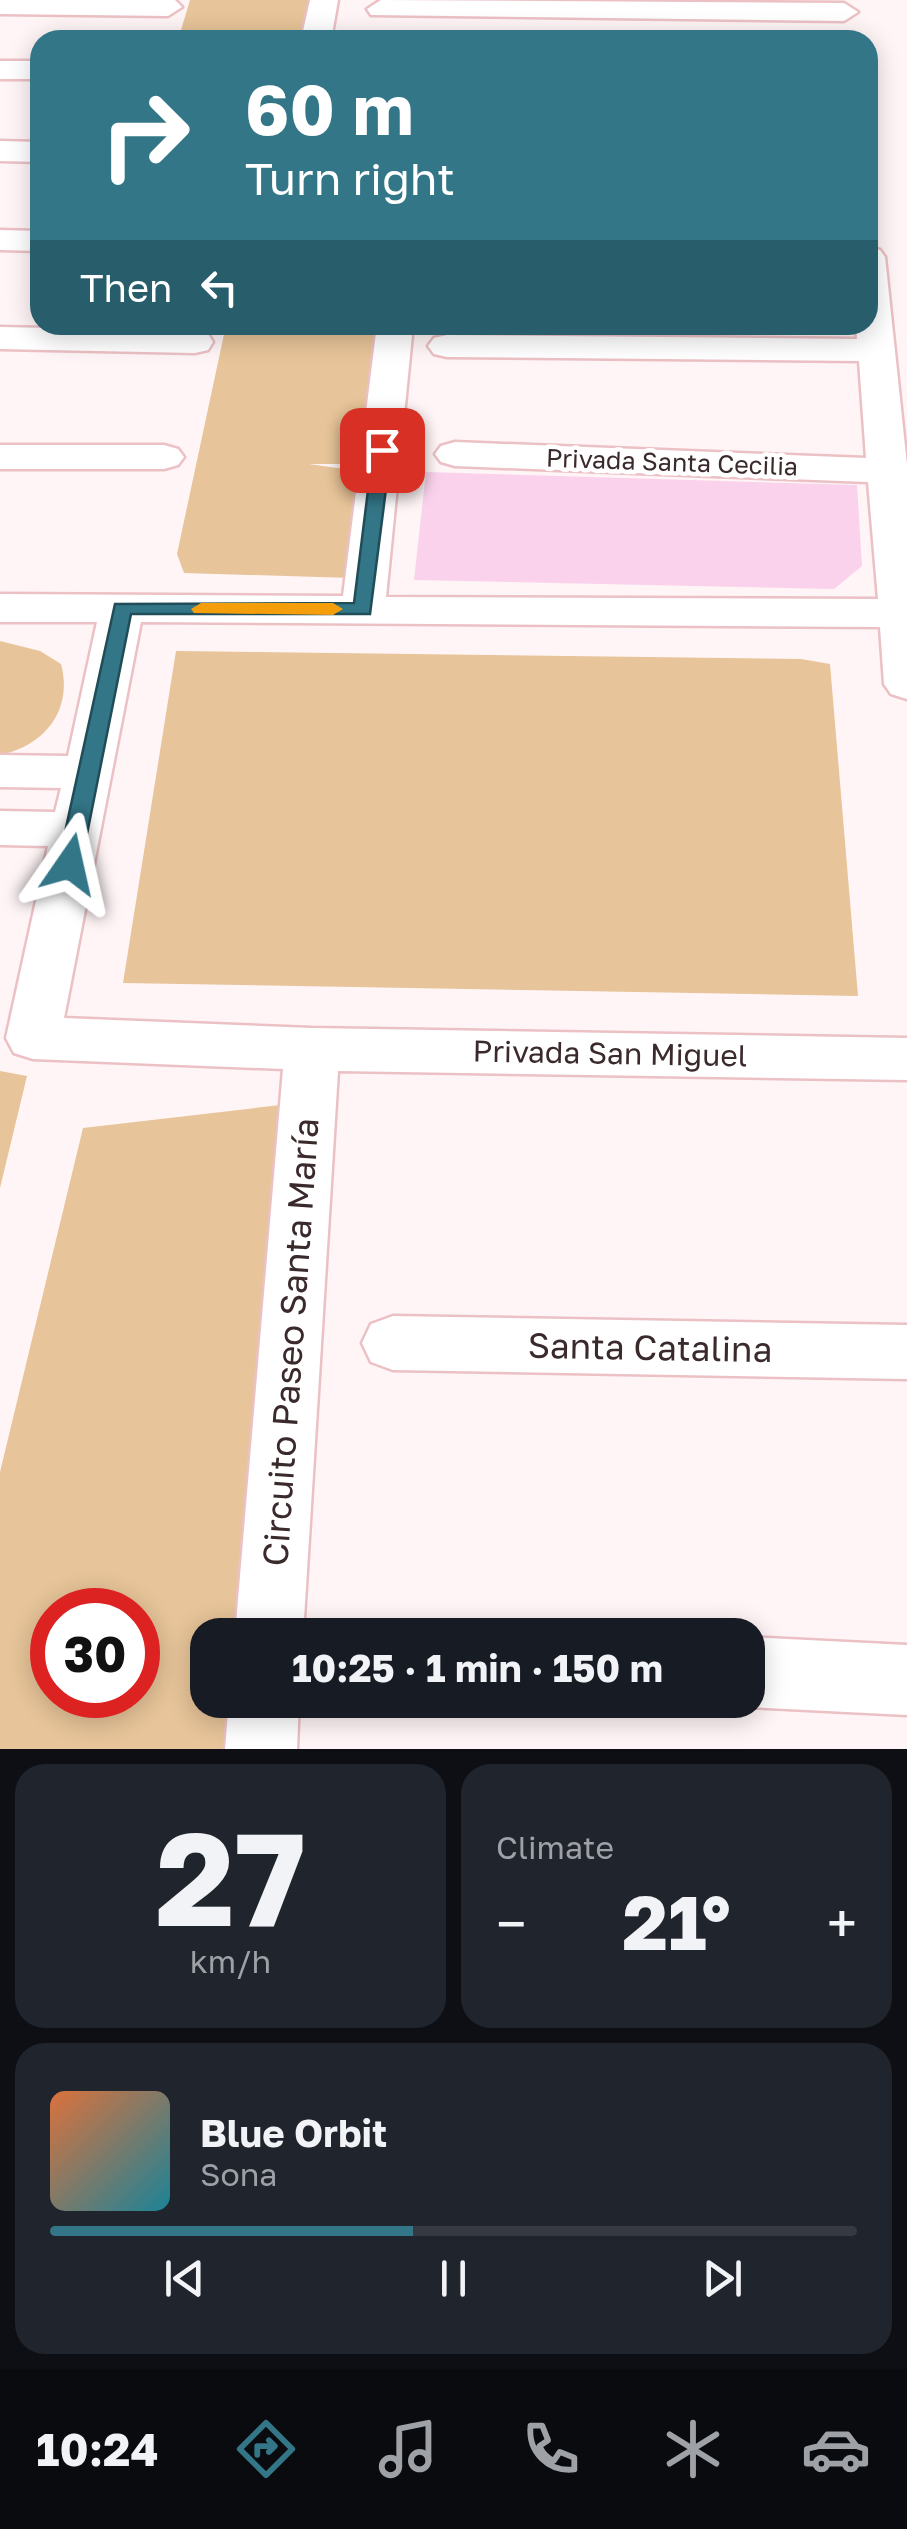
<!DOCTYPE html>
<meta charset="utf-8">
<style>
:root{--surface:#171b24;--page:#20242c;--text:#f1f3f6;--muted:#9ea1a6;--line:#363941;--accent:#337687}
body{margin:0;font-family:"Golos Text",sans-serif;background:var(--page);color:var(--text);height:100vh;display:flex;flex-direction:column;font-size:38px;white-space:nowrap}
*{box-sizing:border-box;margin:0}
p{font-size:32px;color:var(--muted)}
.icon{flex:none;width:55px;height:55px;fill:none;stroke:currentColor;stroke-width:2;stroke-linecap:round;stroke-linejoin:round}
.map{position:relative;height:1749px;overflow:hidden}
.sheet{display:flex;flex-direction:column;gap:15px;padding:15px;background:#0d0f14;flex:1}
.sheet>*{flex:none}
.banner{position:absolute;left:30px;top:30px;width:848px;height:305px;border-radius:30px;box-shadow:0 5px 25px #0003;background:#337687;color:#fff;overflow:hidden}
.speed{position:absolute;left:30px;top:1588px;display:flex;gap:20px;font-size:50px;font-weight:700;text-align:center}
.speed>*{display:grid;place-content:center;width:130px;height:130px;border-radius:50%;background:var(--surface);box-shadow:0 5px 25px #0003;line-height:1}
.speed .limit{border:15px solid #d22;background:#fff;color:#111}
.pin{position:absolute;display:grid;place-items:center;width:85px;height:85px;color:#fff;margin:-42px;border-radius:20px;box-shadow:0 5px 15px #0006}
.me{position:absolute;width:110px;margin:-55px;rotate:11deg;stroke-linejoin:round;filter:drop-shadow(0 0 8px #0008)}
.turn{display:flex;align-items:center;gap:35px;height:210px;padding:0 50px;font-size:45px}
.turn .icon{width:130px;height:130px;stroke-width:2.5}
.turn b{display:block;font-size:70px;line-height:85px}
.then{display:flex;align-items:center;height:95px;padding:0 50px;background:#0003;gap:20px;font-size:38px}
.big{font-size:75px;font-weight:700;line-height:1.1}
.sheet .widget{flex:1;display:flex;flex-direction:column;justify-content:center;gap:15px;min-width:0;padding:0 35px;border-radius:30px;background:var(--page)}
.sheet .dial{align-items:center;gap:0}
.dial b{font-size:130px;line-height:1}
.song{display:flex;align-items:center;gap:30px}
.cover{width:120px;height:120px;border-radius:15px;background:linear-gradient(135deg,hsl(20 70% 55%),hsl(190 70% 35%))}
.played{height:10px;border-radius:5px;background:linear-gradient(90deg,var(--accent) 45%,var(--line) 45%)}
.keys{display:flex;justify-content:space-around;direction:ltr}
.heat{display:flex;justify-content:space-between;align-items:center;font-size:55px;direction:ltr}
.sheet .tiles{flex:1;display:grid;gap:15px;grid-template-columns:1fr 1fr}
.widget:last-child{grid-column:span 2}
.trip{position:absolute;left:190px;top:1618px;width:575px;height:100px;border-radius:30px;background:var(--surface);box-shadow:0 5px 25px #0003;font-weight:700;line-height:100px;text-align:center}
.tab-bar{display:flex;height:160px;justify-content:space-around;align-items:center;background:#090b0e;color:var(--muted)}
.tab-bar .icon{width:70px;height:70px}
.tab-bar .active{color:var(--accent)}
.tab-bar b{font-size:45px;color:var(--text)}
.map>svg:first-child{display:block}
.green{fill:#e7c499;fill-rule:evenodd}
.building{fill:#fbd2ec}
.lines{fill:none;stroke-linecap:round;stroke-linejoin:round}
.minor-casing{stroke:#ebc1c5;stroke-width:5}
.minor{fill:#fff;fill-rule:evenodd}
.route{fill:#337687;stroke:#214d58;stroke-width:2.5}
.slow{fill:#f59e0b}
.labels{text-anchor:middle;stroke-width:9;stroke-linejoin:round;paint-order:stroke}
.far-street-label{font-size:25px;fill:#3a2a2c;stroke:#fff}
.street-label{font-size:30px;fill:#3a2a2c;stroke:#fff}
.near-street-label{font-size:35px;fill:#3a2a2c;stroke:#fff}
</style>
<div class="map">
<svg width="907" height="1749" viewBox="0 0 907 1749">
<rect width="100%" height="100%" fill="#fff5f6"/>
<g class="green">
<polygon points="190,0 310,0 303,40 178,40"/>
<polygon points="226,325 384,325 366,464 309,464 365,472 351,578 184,573 177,554"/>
<path d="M0 641 40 651 61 664C73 709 46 745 0 755Z"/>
<polygon points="176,651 801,659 830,664 858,996 123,983"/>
<polygon points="0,1071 27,1076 0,1188"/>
<path d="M298 1103 243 1635H208V1700H236L231 1749H0V1472L83 1128ZM52 1610H138V1695H52Z"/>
</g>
<polygon class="building" points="426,472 857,485 862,566 834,589 414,580"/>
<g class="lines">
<defs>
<g id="minor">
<polygon points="0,0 175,0 182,7 168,16 0,14"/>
<polygon points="310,0 338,0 331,40 301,40"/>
<polygon points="381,0 844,3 858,12 844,21 371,15 367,9"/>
<rect x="0" y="61" width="40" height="18"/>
<polygon points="0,141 40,142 40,162 0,161"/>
<polygon points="0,230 40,231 40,251 0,250"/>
<polygon points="868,247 880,250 885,257 907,465 907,699 891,694 884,684 880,627 141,622 64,1018 312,1028 907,1038 907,1080 338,1071 303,1635 235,1635 283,1069 33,1059 14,1053 6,1038 48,846 0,845 0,811 55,812 61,788 0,787 0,755 68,756 97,622 0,622 0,594 343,596 377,325 413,325 386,597 878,599 868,482 455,466 441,462 435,454 441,446 455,442 866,458 859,361 447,357 434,354 428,346 434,338 447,335 857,339 856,325 868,325"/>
<polygon points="0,327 195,331 208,334 213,342 208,350 195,353 0,349"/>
<polygon points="0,445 164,445 178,449 184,457 178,465 164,469 0,469"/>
<polygon points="393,1316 907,1325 907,1379 393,1370 371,1362 362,1343 371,1324"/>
<polygon points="748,1637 907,1645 907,1715 748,1707 732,1700 748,1700"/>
<polygon points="229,1700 299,1700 297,1749 225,1749"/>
</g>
</defs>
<use href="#minor" class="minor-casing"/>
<use href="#minor" class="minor"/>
</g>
<polygon class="route" points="382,445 391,450 370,614 131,614 81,864 70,873 62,870 58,864 115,604 354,603 373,450"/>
<polygon class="slow" points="201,603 333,603 343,609 333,615 194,613 191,609"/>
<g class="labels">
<g class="far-street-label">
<text transform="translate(672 462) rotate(2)" y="9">Privada Santa Cecilia</text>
</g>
<g class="street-label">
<text transform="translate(610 1054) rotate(1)" y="10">Privada San Miguel</text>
</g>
<g class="near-street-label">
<text transform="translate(291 1342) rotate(-86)" y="12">Circuito Paseo Santa María</text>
<text transform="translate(650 1348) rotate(1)" y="12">Santa Catalina</text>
</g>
</g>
</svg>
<div class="speed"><div class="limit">30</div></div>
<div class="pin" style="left:382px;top:450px;background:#d93025"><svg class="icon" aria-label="arrive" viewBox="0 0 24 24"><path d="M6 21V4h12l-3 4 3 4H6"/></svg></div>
<svg class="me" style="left:70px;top:864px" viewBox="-20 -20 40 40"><path d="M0-17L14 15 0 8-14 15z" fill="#337687" stroke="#fff" stroke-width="4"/></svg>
<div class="trip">10:25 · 1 min · 150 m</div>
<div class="banner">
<div class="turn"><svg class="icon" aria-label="right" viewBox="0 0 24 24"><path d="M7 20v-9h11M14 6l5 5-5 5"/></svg><div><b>60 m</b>Turn right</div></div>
<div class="then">Then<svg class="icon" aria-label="left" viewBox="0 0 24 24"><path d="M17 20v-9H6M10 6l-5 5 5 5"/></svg></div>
</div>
</div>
<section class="sheet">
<div class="tiles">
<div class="widget dial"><b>27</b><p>km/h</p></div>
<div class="widget"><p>Climate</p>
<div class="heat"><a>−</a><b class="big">21°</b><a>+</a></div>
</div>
<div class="widget">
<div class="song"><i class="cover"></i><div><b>Blue Orbit</b><p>Sona</p></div></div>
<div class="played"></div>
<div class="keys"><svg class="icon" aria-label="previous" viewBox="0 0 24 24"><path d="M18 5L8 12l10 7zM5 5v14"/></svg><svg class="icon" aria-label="pause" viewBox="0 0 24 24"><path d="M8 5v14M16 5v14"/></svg><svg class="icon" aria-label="next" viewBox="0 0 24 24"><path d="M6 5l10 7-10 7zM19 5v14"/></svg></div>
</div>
</div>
</section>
<nav class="tab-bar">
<b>10:24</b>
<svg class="icon active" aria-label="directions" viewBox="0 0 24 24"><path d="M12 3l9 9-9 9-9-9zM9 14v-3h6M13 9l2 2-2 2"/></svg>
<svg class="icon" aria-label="music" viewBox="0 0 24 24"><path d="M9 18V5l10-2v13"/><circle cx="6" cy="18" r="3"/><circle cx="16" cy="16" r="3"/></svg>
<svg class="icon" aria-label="phone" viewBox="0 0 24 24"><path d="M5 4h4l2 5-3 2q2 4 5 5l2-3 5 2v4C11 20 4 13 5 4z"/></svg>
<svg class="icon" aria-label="climate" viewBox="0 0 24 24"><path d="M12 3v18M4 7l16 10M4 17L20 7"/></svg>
<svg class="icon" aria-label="car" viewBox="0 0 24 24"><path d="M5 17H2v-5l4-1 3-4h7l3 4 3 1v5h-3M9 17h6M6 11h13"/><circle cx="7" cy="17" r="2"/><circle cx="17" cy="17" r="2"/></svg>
</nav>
